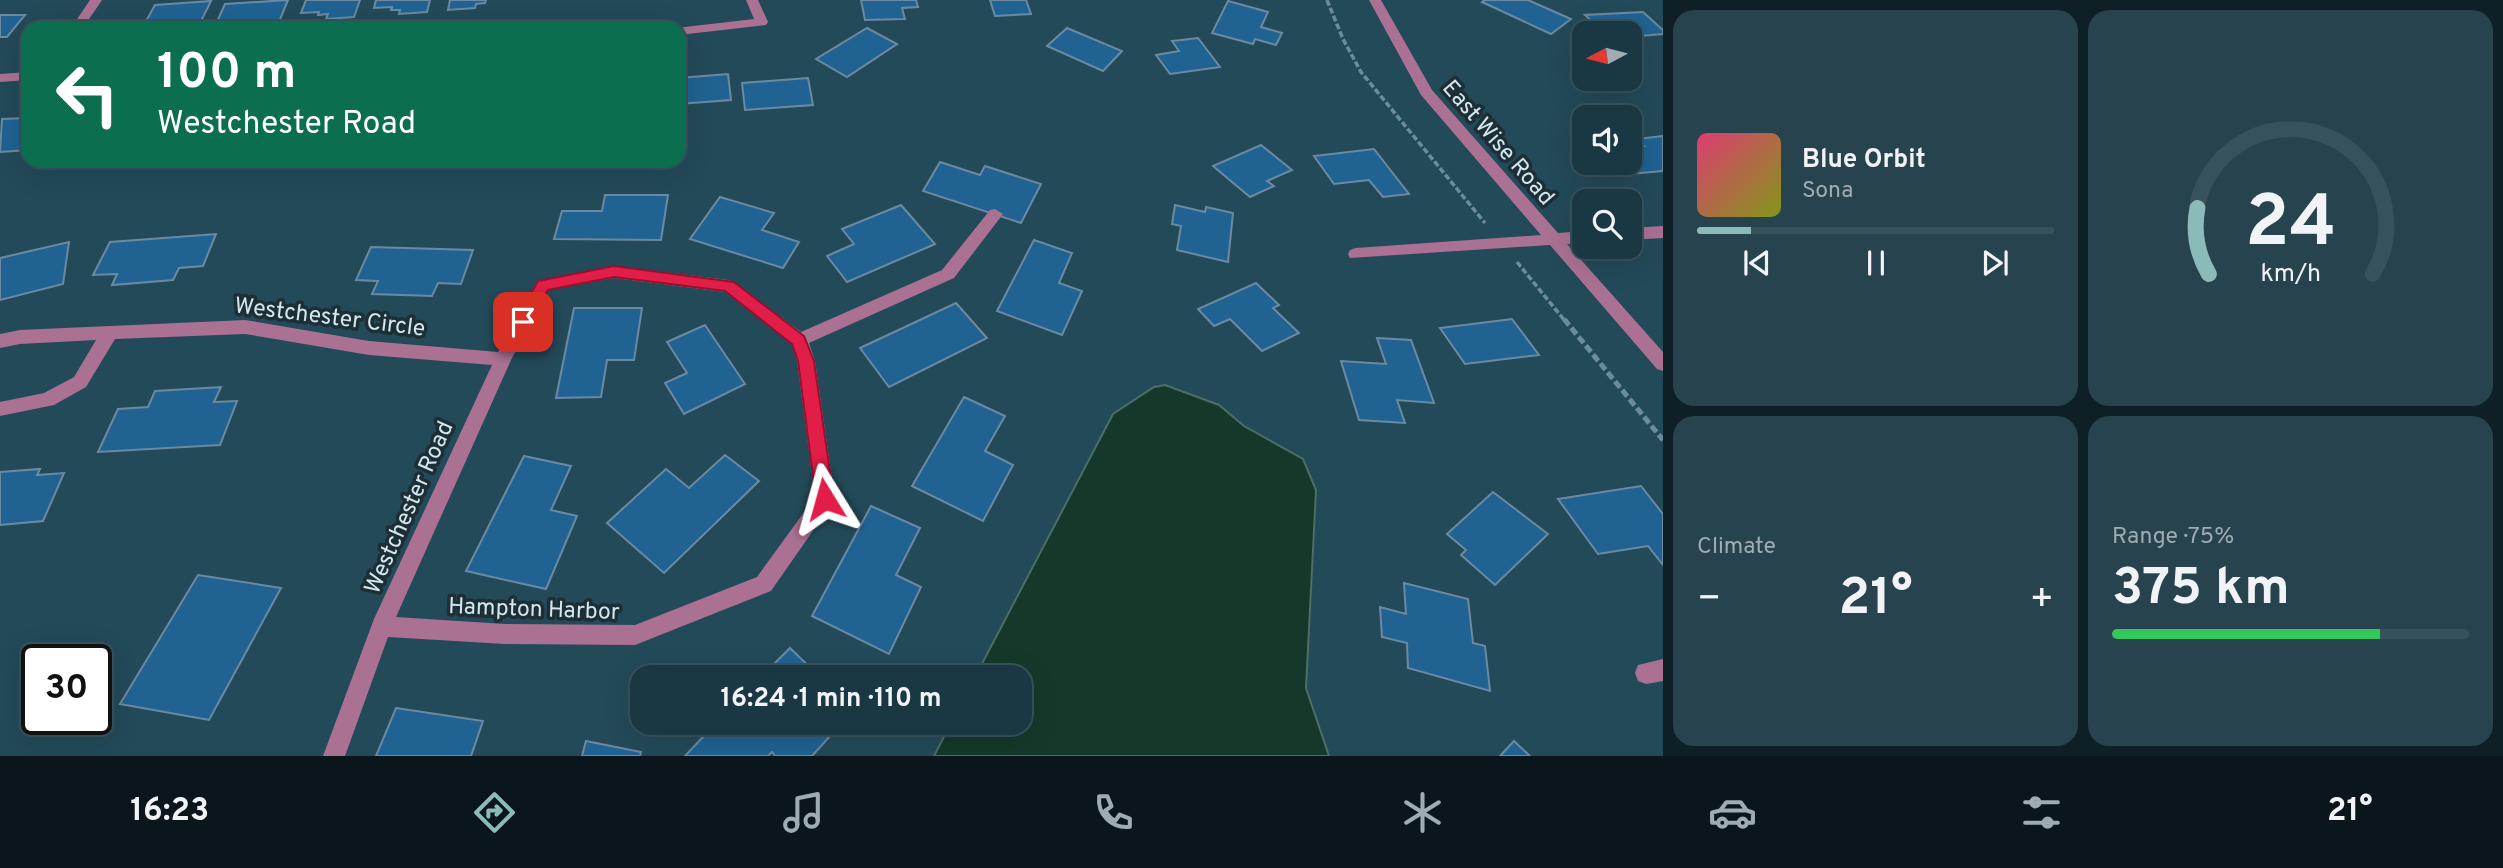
<!DOCTYPE html>
<meta charset="utf-8">
<style>
:root{--surface:#1a3843;--page:#27434e;--text:#f1f3f6;--muted:#9facb2;--line:#38525c;--accent:#8bbbb9}
body{margin:0;font-family:Overpass,sans-serif;background:var(--page);color:var(--text);height:100vh;display:flex;flex-direction:column;font-size:26px;white-space:nowrap}
*{box-sizing:border-box;margin:0}
p{font-size:23px;color:var(--muted)}
.icon{flex:none;width:38px;height:38px;fill:none;stroke:currentColor;stroke-width:2;stroke-linecap:round;stroke-linejoin:round}
.map{position:relative;flex:1;overflow:hidden}
.details{display:flex;flex-direction:column;gap:10px;padding:10px;background:#0e1f25;width:840px}
.details>*{flex:none}
.top-card{position:absolute;left:21px;top:21px;width:665px;height:147px;border-radius:21px;box-shadow:0 7px 28px #0002,0 0 0 2px var(--line);background:#0b6e4f;color:#fff;overflow:hidden}
.needle{width:46px;rotate:263deg}
.controls{position:absolute;left:1572px;top:21px;display:grid;gap:14px}
.controls a{display:grid;place-items:center;width:70px;height:70px;border-radius:14px;background:var(--surface);box-shadow:0 7px 28px #0002,0 0 0 2px var(--line);font-size:35px}
.speed{position:absolute;left:21px;top:644px;display:flex;gap:14px;font-size:35px;font-weight:700;text-align:center}
.speed>*{display:grid;place-content:center;width:91px;height:91px;border-radius:50%;background:var(--surface);box-shadow:0 7px 28px #0002,0 0 0 2px var(--line);line-height:1}
.speed .limit{border:4px solid #111;border-radius:10px;background:#fff;color:#111}
.pin{position:absolute;display:grid;place-items:center;width:60px;height:60px;color:#fff;margin:-30px;border-radius:14px;box-shadow:0 4px 10px #0006}
.me{position:absolute;width:77px;margin:-38px;rotate:352deg;stroke-linejoin:round;filter:drop-shadow(0 0 5px #0008)}
.turn{display:flex;align-items:center;gap:24px;height:147px;padding:0 21px;font-size:32px}
.turn .icon{width:91px;height:91px;stroke-width:2.5}
.turn b{display:block;font-size:49px;line-height:60px}
.big{font-size:52px;font-weight:700;line-height:1.1}
.details .widget{flex:1;display:flex;flex-direction:column;justify-content:center;gap:10px;min-width:0;padding:0 24px;border-radius:21px;background:var(--page)}
.details .dial{align-items:center;gap:0}
.dial svg{height:182px;overflow:visible;fill:none;stroke:var(--line);stroke-width:7;stroke-linecap:round;text-anchor:middle}
.dial text{fill:var(--text);stroke:none}
.song{display:flex;align-items:center;gap:21px}
.cover{width:84px;height:84px;border-radius:10px;background:linear-gradient(135deg,hsl(340 70% 55%),hsl(70 70% 35%))}
.played{height:7px;border-radius:4px;background:linear-gradient(90deg,var(--accent) 15%,var(--line) 15%)}
.keys{display:flex;justify-content:space-around;direction:ltr}
.heat{display:flex;justify-content:space-between;align-items:center;font-size:38px;direction:ltr}
.charge{height:10px;border-radius:5px;background:linear-gradient(90deg,#34c759 75%,var(--line) 0)}
.details .tiles{flex:1;display:grid;gap:10px;grid-template-columns:repeat(2,1fr)}
.trip{position:absolute;left:630px;top:665px;width:402px;height:70px;border-radius:21px;background:var(--surface);box-shadow:0 7px 28px #0002,0 0 0 2px var(--line);font-weight:700;line-height:70px;text-align:center}
.tabs{display:flex;height:112px;justify-content:space-around;align-items:center;background:#0a161b;color:var(--muted)}
.tabs .icon{width:49px;height:49px}
.tabs .selected{color:var(--accent)}
.tabs b{font-size:32px;color:var(--text)}
main{display:flex;flex:1;min-height:0}
.map>svg:first-child{display:block}
.water{fill:#14392a;stroke:#4d6d65;stroke-width:2}
.building{fill:#206292;stroke:#6c89a2;stroke-width:2}
.lines{fill:none;stroke-linecap:round;stroke-linejoin:round}
.path-far1{stroke:#6d8c99;stroke-width:3.5;stroke-dasharray:6 2.5;stroke-linecap:butt}
.path{stroke:#6d8c99;stroke-width:5;stroke-dasharray:8 3.5;stroke-linecap:butt}
.minor{fill:#aa7192;fill-rule:evenodd}
.route{fill:#e11d48;stroke:#92132f;stroke-width:2}
.labels{text-anchor:middle;stroke-width:7;stroke-linejoin:round;paint-order:stroke}
.street-label{font-size:23px;fill:#d2e7f0;stroke:#1d2e34}
</style>
<main>
<div class="map">
<svg width="1663" height="756" viewBox="0 0 1663 756">
<rect width="100%" height="100%" fill="#234a59"/>
<polygon class="water" points="1165,385 1219,405 1244,426 1303,459 1316,490 1306,688 1329,756 934,756 951,723 1020,723 1020,677 975,677 1113,414 1154,387"/>
<g class="building">
<polygon points="288,0 279,22 215,26 225,4"/>
<polygon points="306,0 360,0 354,17 326,19 328,14 318,15 319,12 301,13"/>
<polygon points="376,0 430,0 427,12 399,14 400,10 391,10 392,7 374,8"/>
<polygon points="450,0 486,0 485,3 476,4 475,8 448,10"/>
<polygon points="861,0 916,0 918,7 902,8 905,19 865,20"/>
<polygon points="990,0 1026,0 1031,14 995,16"/>
<polygon points="1485,0 1528,0 1571,19 1551,34 1482,2"/>
<polygon points="211,1 198,27 170,28 172,24 162,25 164,22 145,23 155,5"/>
<polygon points="1228,1 1268,12 1261,27 1282,33 1276,45 1255,39 1253,44 1212,33"/>
<polygon points="1643,12 1663,30 1663,34 1629,37 1629,33 1604,33 1585,15"/>
<polygon points="0,15 25,15 7,37 0,37"/>
<polygon points="867,28 897,44 847,77 816,59"/>
<polygon points="1067,28 1122,51 1103,71 1047,46"/>
<polygon points="1198,38 1220,67 1170,74 1156,55 1179,51 1172,41"/>
<polygon points="728,74 731,100 679,104 679,78"/>
<polygon points="808,78 813,105 745,110 742,83"/>
<polygon points="28,118 28,150 0,152 2,119"/>
<polygon points="1663,136 1663,171 1608,176 1596,163 1629,163 1629,147 1644,146 1637,139"/>
<polygon points="1261,145 1292,170 1267,181 1274,186 1250,197 1213,166"/>
<polygon points="1374,149 1409,194 1383,197 1369,180 1334,184 1314,156"/>
<polygon points="940,162 980,175 985,166 1041,184 1021,223 923,191"/>
<polygon points="605,195 668,195 661,240 554,239 562,211 602,211"/>
<polygon points="720,197 774,213 762,230 799,242 783,268 690,239"/>
<polygon points="901,205 935,244 847,282 827,256 854,244 842,229"/>
<polygon points="1175,205 1205,212 1206,207 1233,213 1228,262 1177,250 1181,226 1172,224"/>
<polygon points="216,234 203,266 179,268 173,280 112,285 117,274 93,275 110,242"/>
<polygon points="1034,240 1072,253 1059,283 1082,291 1062,335 997,311"/>
<polygon points="69,242 63,284 0,300 0,258"/>
<polygon points="371,247 473,250 461,284 438,283 432,296 372,294 378,281 356,280"/>
<polygon points="1256,283 1279,305 1273,308 1299,333 1262,351 1230,319 1214,326 1198,309"/>
<polygon points="956,303 987,338 889,387 860,348"/>
<polygon points="574,308 642,308 634,360 607,360 601,397 556,398"/>
<polygon points="1512,319 1539,355 1465,364 1440,328"/>
<polygon points="705,325 745,384 684,414 665,383 687,373 667,342"/>
<polygon points="1377,338 1411,340 1434,403 1397,400 1405,423 1359,420 1341,361 1386,364"/>
<polygon points="221,387 214,402 237,401 220,445 98,452 118,409 148,407 155,391"/>
<polygon points="964,397 1005,416 985,451 1013,465 983,521 912,486"/>
<polygon points="725,455 759,481 664,573 607,523 666,469 689,488"/>
<polygon points="524,456 571,466 551,510 577,516 546,589 466,571"/>
<polygon points="40,469 37,475 64,473 43,521 0,525 0,472"/>
<polygon points="1641,486 1663,514 1663,565 1648,546 1598,554 1558,499"/>
<polygon points="1493,492 1548,534 1495,585 1461,555 1466,550 1447,534"/>
<polygon points="871,506 920,528 896,575 921,587 889,654 812,616"/>
<polygon points="198,575 281,588 209,720 120,704"/>
<polygon points="1404,583 1468,599 1473,643 1485,646 1490,691 1408,668 1407,643 1382,637 1380,607 1406,614"/>
<polygon points="790,648 820,677 761,677"/>
<polygon points="396,708 483,721 471,756 376,756"/>
<polygon points="716,723 842,723 812,756 775,756 772,752 768,756 685,756"/>
<polygon points="586,741 641,752 640,756 582,756"/>
<polygon points="1514,741 1530,756 1500,756"/>
</g>
<g class="lines">
<g class="path-far1">
<polyline points="1327,0 1343,39 1361,72 1485,223"/>
<polyline points="1517,262 1565,321"/>
</g>
<polyline class="path" points="1564,319 1663,440"/>
<g class="minor">
<polygon points="90,0 102,0 83,28 71,28"/>
<polygon points="746,0 758,0 768,22 766,25 679,35 679,28 676,28 754,19"/>
<polygon points="1369,0 1381,0 1432,90 1558,233 1584,231 1584,243 1567,244 1663,352 1663,371 1657,369 1550,245 1350,258 1348,254 1350,250 1356,248 1541,235 1421,95"/>
<polygon points="28,72 28,80 0,82 0,74"/>
<path d="M995 209 1003 214 1000 218 954 278 809 343 815 361 835 499 771 591 635 645 505 644 388 637 345 756H323L374 619 492 365 369 355 245 334 115 339 86 387 54 405 0 416V402L44 393 74 377 96 340 20 344 0 348V334L20 330 245 320 369 341 498 352 537 281 614 266 729 280 801 332 942 270 990 210ZM614 278 725 292 792 344 797 361 815 497 757 577 635 625 505 624 396 617 511 360 548 290Z"/>
<polygon points="1663,226 1663,238 1629,240 1629,228"/>
<polygon points="1663,659 1663,681 1646,684 1638,681 1635,673 1638,665"/>
</g>
</g>
<polygon class="route" points="614,266 734,282 804,336 814,361 834,499 831,504 825,506 819,504 816,499 798,361 792,344 725,291 614,277 548,290 528,326 518,326 515,322 538,281"/>
<g class="labels">
<g class="street-label">
<text transform="translate(1499 142) rotate(49)" y="8">East Wise Road</text>
<text transform="translate(330 316) rotate(7)" y="8">Westchester Circle</text>
<text transform="translate(408 507) rotate(-66)" y="8">Westchester Road</text>
<text transform="translate(534 608) rotate(2)" y="8">Hampton Harbor</text>
</g>
</g>
</svg>
<div class="controls">
<a><svg class="needle" viewBox="-14 -14 28 28"><path d="M0-13l5 13h-10z" fill="#e53935"/><path d="M0 13l5-13h-10z" fill="#9facb2"/></svg></a>
<a><svg class="icon" aria-label="sound" viewBox="0 0 24 24"><path d="M4 9h4l5-4v14l-5-4H4zM17 9q2 3 0 6"/></svg></a>
<a><svg class="icon" aria-label="search" viewBox="0 0 24 24"><circle cx="10" cy="10" r="6"/><path d="M15 15l6 6"/></svg></a>
</div>
<div class="speed"><div class="limit">30</div></div>
<div class="pin" style="left:523px;top:322px;background:#d93025"><svg class="icon" aria-label="arrive" viewBox="0 0 24 24"><path d="M6 21V4h12l-3 4 3 4H6"/></svg></div>
<svg class="me" style="left:825px;top:499px" viewBox="-20 -20 40 40"><path d="M0-17L14 15 0 8-14 15z" fill="#e11d48" stroke="#fff" stroke-width="4"/></svg>
<div class="trip">16:24 · 1 min · 110 m</div>
<div class="top-card">
<div class="turn"><svg class="icon" aria-label="left" viewBox="0 0 24 24"><path d="M17 20v-9H6M10 6l-5 5 5 5"/></svg><div><b>100 m</b>Westchester Road</div></div>
</div>
</div>
<section class="details">
<div class="tiles">
<div class="widget">
<div class="song"><i class="cover"></i><div><b>Blue Orbit</b><p>Sona</p></div></div>
<div class="played"></div>
<div class="keys"><svg class="icon" aria-label="previous" viewBox="0 0 24 24"><path d="M18 5L8 12l10 7zM5 5v14"/></svg><svg class="icon" aria-label="pause" viewBox="0 0 24 24"><path d="M8 5v14M16 5v14"/></svg><svg class="icon" aria-label="next" viewBox="0 0 24 24"><path d="M6 5l10 7-10 7zM19 5v14"/></svg></div>
</div>
<div class="widget dial"><svg viewBox="0 0 100 80">
<path d="M14 69A42 42 0 1 1 86 69"/>
<path d="M14 69A42 42 0 0 1 9 40" stroke="#8bbbb9"/>
<text x="50" y="56" font-size="32" font-weight="700">24</text>
<text x="50" y="72" font-size="11">km/h</text>
</svg></div>
<div class="widget"><p>Climate</p>
<div class="heat"><a>−</a><b class="big">21°</b><a>+</a></div>
</div>
<div class="widget"><p>Range · 75%</p><b class="big">375 km</b><div class="charge"></div></div>
</div>
</section>
</main>
<nav class="tabs">
<b>16:23</b>
<svg class="icon selected" aria-label="directions" viewBox="0 0 24 24"><path d="M12 3l9 9-9 9-9-9zM9 14v-3h6M13 9l2 2-2 2"/></svg>
<svg class="icon" aria-label="music" viewBox="0 0 24 24"><path d="M9 18V5l10-2v13"/><circle cx="6" cy="18" r="3"/><circle cx="16" cy="16" r="3"/></svg>
<svg class="icon" aria-label="phone" viewBox="0 0 24 24"><path d="M5 4h4l2 5-3 2q2 4 5 5l2-3 5 2v4C11 20 4 13 5 4z"/></svg>
<svg class="icon" aria-label="climate" viewBox="0 0 24 24"><path d="M12 3v18M4 7l16 10M4 17L20 7"/></svg>
<svg class="icon" aria-label="car" viewBox="0 0 24 24"><path d="M5 17H2v-5l4-1 3-4h7l3 4 3 1v5h-3M9 17h6M6 11h13"/><circle cx="7" cy="17" r="2"/><circle cx="17" cy="17" r="2"/></svg>
<svg class="icon" aria-label="filters" viewBox="0 0 24 24"><path d="M4 7h16M4 17h16"/><circle cx="9" cy="7" r="2"/><circle cx="15" cy="17" r="2"/></svg>
<b>21°</b>
</nav>
